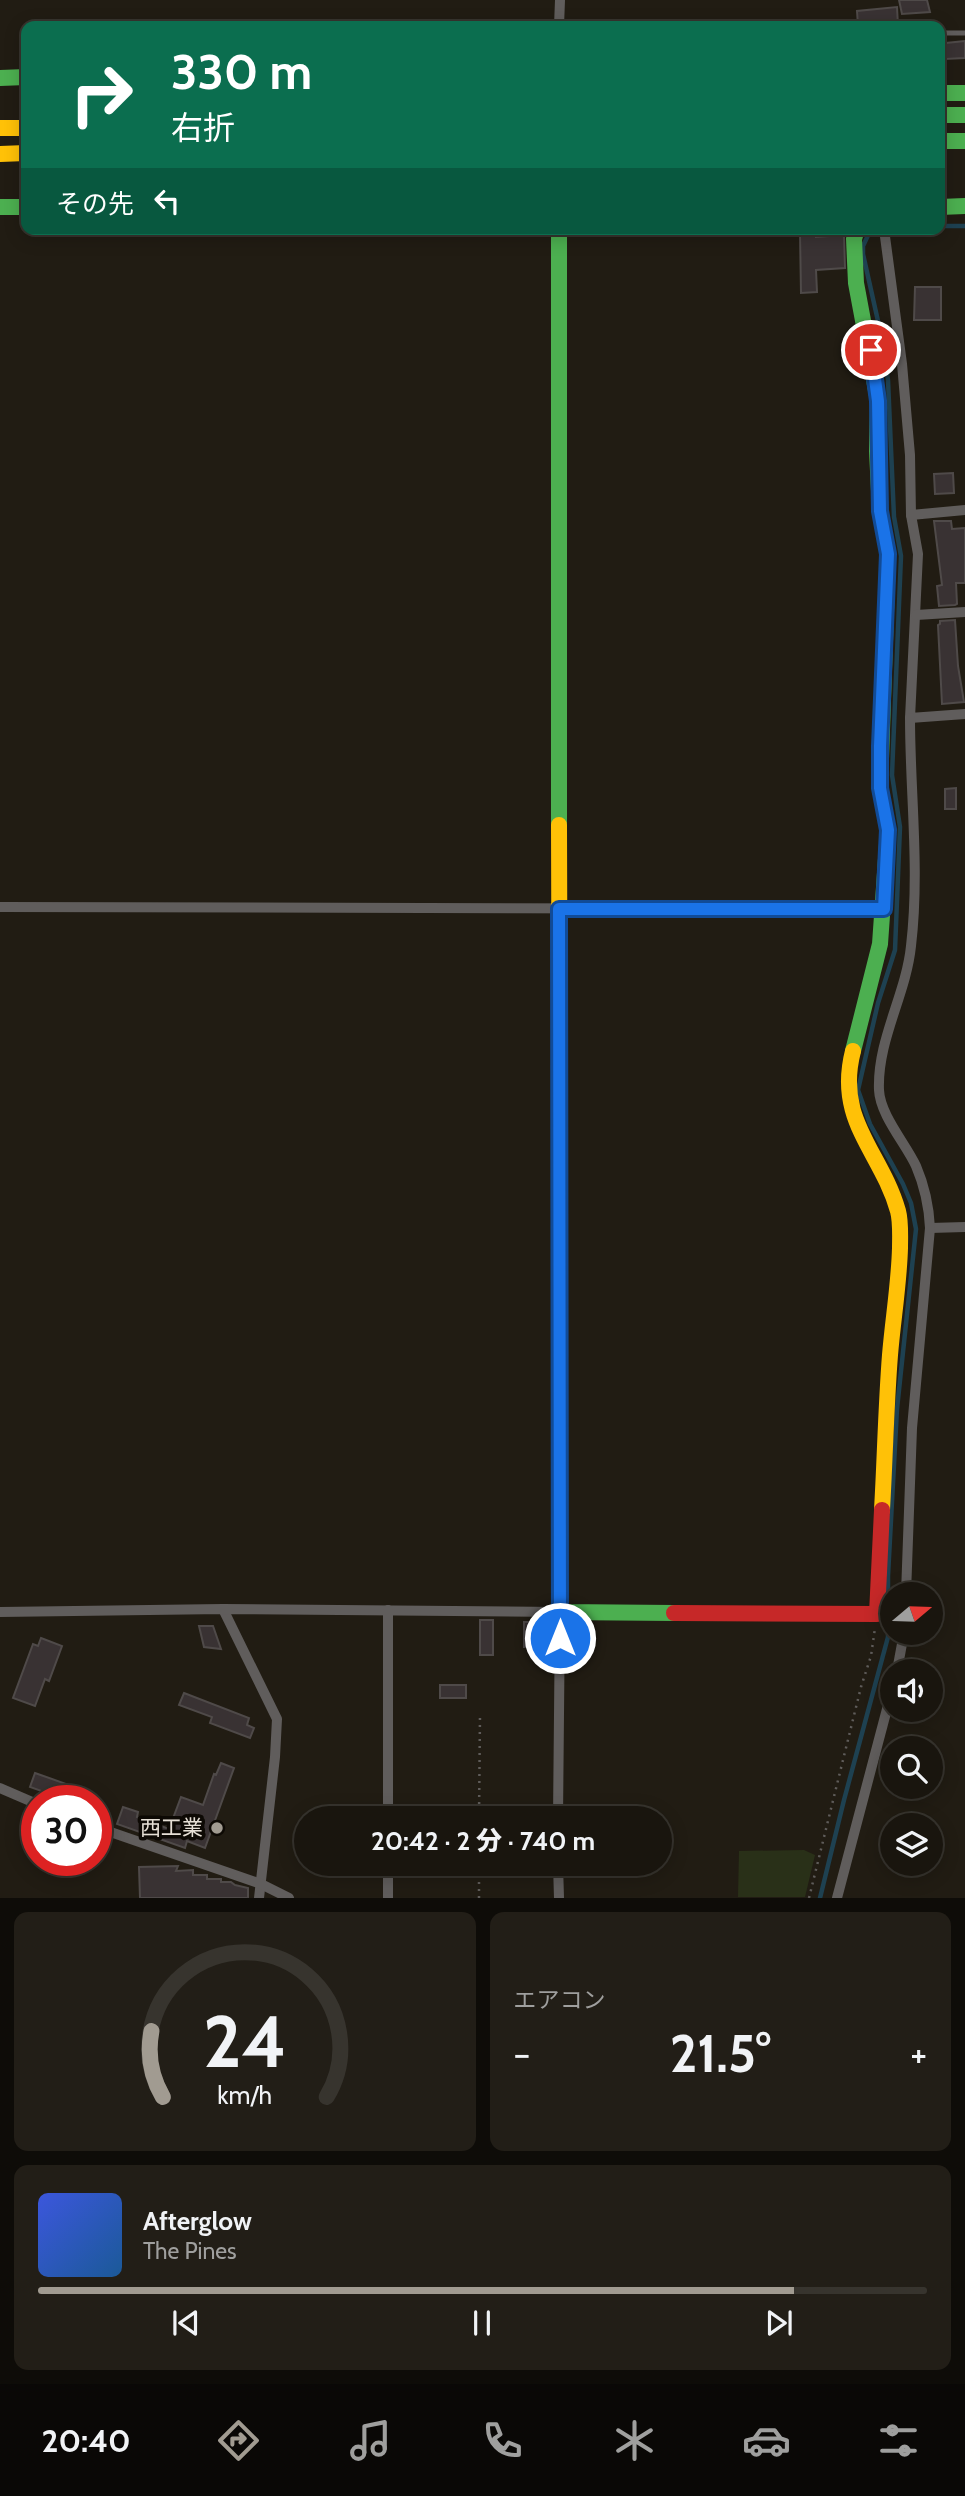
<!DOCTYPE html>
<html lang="ja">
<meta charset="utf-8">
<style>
:root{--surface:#19150e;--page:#221e17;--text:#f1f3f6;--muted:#9f9f9e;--line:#37342e;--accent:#a19b91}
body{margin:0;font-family:Cabin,"Noto Sans JP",sans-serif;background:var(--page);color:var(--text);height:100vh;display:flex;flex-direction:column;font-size:26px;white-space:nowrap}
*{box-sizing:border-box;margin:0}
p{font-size:23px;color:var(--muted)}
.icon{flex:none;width:38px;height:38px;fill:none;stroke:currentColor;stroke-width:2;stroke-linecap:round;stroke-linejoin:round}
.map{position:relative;height:1898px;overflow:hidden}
.panel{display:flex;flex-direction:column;gap:14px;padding:14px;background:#0e0c08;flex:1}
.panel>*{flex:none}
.top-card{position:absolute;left:21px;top:21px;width:924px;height:214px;border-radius:14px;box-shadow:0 4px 18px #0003,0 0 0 2px var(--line);background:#0b6e4f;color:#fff;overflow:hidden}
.needle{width:46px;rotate:71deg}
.fabs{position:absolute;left:880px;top:1582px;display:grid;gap:14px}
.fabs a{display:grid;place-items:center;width:63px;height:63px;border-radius:50%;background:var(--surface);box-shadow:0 4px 18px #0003,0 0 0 2px var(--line);font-size:35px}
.speed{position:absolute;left:21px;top:1785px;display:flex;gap:14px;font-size:35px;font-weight:700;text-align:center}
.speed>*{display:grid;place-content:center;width:91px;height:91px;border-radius:50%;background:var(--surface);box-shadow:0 4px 18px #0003,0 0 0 2px var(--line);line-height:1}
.speed .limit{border:10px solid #d22;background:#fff;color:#111}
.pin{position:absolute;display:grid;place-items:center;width:60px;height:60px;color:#fff;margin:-30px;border:4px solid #fff;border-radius:50%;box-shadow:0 2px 7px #0007}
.me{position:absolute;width:77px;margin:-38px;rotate:0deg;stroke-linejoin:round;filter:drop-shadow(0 0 5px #0008)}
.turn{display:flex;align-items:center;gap:24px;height:147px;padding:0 35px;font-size:32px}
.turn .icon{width:91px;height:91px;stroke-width:2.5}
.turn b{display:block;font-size:49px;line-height:60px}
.then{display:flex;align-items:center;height:66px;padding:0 35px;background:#0003;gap:14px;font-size:26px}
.big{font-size:52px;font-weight:800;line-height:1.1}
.panel .tile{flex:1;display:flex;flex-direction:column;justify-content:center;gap:10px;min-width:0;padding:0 24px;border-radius:14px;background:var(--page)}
.panel .dial{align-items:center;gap:0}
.dial svg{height:182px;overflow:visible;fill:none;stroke:var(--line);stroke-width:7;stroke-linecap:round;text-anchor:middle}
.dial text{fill:var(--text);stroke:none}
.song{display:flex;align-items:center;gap:21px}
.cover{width:84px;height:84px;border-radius:10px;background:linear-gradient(135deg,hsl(230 70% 55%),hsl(210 70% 35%))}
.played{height:7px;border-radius:4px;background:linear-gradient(90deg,var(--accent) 85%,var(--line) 85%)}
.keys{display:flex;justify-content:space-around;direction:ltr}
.heat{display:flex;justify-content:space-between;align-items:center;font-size:38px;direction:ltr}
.panel .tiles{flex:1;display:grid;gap:14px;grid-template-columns:1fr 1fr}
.tile:last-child{grid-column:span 2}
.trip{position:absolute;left:294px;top:1806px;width:378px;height:70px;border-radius:35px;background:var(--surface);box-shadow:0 4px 18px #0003,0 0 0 2px var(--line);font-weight:800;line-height:70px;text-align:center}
.tabs{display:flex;height:112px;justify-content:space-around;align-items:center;background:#0a0806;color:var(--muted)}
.tabs .icon{width:49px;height:49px}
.tabs .on{color:var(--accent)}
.tabs b{font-size:32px;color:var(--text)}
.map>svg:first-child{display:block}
.green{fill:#293018}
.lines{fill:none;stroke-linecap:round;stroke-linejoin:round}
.stream{stroke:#1e4151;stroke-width:4.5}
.building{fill:#393233;stroke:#4f4a49;stroke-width:2}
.path{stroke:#5f5c5a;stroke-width:2.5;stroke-dasharray:2 5;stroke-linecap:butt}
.lane{stroke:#605d5c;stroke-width:5}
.street{stroke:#605d5c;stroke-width:10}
.fast{stroke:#4caf50;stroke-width:16}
.slow{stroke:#ffc107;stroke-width:16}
.jam{stroke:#c62828;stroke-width:16}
.route-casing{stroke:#114b97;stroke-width:18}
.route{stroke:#1a73e8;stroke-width:12}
.poi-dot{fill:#a19b91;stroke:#0d0904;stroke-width:2.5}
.labels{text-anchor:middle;stroke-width:7;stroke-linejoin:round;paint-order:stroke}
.poi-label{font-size:21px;fill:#e6dfd5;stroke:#0d0904;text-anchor:end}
</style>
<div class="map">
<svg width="965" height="1898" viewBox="0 0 965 1898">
<rect width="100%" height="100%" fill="#211c13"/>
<polygon class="green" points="804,1850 815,1855 805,1897 738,1897 739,1851"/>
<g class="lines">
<g class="stream">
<polyline points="940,226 965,226"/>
<polyline points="820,1898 844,1800 888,1637 888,1576 897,1409 916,1229 911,1203 903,1184 870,1124 858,1090 878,1003 895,950 900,827 892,775 901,556 894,517 888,380 882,339 863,254 863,246 871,229"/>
</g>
</g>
<g class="building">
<polygon points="899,0 927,0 930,12 902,14"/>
<polygon points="897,7 898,26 884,26 884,23 858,26 857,11"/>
<polygon points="965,41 965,58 945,59 946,43"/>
<polygon points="800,233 816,234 816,237 844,235 845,268 816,270 817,292 801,293"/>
<polygon points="915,287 941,287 941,320 914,320"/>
<polygon points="953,473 954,493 935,494 934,474"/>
<polygon points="934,521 951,521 952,529 965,528 965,583 956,583 957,604 955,605 939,606 937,586 942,585"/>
<polygon points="955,620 958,666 964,702 942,704 938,625 940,624 940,621"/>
<polygon points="956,788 956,809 945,809 945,789"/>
<rect x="480" y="1620" width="13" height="35"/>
<polygon points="524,1622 545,1622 544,1647 524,1647"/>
<polygon points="199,1626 213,1626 221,1649 204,1647"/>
<polygon points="41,1638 62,1646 49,1681 45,1679 35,1706 13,1698 33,1644 38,1646"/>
<rect x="440" y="1685" width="26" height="13"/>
<polygon points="184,1693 249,1718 247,1725 254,1728 250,1738 210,1723 212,1717 179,1705"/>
<polygon points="221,1763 234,1768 205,1848 187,1841 185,1848 117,1824 123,1807 138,1812 137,1817 169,1829 181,1797 203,1805 214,1774 216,1775"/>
<polygon points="35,1773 69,1785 64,1799 30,1787"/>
<polygon points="178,1866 176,1871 193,1870 193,1875 207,1875 207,1879 221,1879 221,1882 231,1882 235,1885 248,1888 248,1898 140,1898 139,1867"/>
</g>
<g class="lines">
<g class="path">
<polyline points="479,1818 480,1715"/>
<polyline points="479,1898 479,1864"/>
<polyline points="809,1898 861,1687 871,1656 875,1628"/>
</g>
<polyline class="lane" points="940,33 965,33"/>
<g class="street">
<polyline points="559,26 560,0"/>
<polyline points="884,229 902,364 910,455 911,515 918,554 910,718 965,714"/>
<polyline points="911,515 965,510"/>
<polyline points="916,615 965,612"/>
<polyline points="0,907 884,909"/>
<polyline points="930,1228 965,1227"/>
<path d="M906 1594 912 1428 930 1228C929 1206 925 1187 916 1166 906 1144 880 1115 879 1090 877 1040 906 995 911 946 920 870 910 793 910 718"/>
<polyline points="223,1609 277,1719 275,1757 259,1898"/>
<polyline points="0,1612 223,1609 560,1612 558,1818"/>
<polyline points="897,1671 904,1633"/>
<polyline points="0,1788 37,1804"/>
<polyline points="388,1818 388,1610"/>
<polyline points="96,1827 261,1884 289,1898"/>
<polyline points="558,1864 559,1898"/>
<polyline points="388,1898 388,1864"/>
<polyline points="837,1898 892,1690"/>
</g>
<g class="fast">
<polyline points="0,78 26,77"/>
<polyline points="940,93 965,93"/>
<polyline points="940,115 965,115"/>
<polyline points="940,141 965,141"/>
<polyline points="0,207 26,207"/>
<polyline points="940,207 965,206"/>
<polyline points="559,229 559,825"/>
<polyline points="853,1051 880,944 888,830 880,788 888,554 880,511 877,451 878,401 856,283 854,239 857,229"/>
<polyline points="560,1147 560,1612 674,1613"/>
</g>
<g class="slow">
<polyline points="0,128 26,128"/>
<polyline points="0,154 26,153"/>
<polyline points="559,825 560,1147"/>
<path d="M853 1051C835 1121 881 1151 898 1211 901 1222 900 1237 900 1248 899 1284 893 1319 890 1355 886 1406 885 1458 882 1510"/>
</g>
<polyline class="jam" points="674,1613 877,1614 882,1510"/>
</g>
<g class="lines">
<defs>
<polyline id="route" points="560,1638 559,909 884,909 888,830 880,788 880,746 888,554 880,511 878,401 871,350"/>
</defs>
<use href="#route" class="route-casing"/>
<use href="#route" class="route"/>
</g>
<circle class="poi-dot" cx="217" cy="1828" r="7"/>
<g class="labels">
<g class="poi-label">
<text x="203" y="1835">西工業</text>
</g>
</g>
</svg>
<div class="fabs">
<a><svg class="needle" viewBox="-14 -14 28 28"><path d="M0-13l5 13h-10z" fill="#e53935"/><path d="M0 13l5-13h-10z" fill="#9f9f9e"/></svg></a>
<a><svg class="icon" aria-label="sound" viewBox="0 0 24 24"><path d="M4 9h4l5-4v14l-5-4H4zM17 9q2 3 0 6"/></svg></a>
<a><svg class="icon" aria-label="search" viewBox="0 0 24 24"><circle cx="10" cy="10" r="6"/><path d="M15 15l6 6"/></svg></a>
<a><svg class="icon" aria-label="layers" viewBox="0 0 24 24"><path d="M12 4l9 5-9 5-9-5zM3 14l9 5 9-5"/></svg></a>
</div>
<div class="speed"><div class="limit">30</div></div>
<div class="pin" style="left:871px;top:350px;background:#d93025"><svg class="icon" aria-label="arrive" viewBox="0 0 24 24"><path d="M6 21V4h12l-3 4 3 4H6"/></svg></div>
<svg class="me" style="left:560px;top:1638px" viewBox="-20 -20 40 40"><circle r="17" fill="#1a73e8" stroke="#fff" stroke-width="3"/><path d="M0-11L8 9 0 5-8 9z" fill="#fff"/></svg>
<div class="trip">20:42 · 2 分 · 740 m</div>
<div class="top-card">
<div class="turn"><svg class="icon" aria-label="right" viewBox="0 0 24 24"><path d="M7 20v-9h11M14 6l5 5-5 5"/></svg><div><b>330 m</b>右折</div></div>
<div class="then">その先<svg class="icon" aria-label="left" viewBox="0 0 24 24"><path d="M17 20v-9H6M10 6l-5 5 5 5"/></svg></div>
</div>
</div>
<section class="panel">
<div class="tiles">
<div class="tile dial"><svg viewBox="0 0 100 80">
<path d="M14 69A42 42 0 1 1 86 69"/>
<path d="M14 69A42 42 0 0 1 9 40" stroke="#a19b91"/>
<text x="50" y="56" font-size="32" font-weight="700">24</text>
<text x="50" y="72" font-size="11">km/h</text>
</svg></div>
<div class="tile"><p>エアコン</p>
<div class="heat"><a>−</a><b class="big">21.5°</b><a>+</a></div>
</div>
<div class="tile">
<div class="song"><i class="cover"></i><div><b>Afterglow</b><p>The Pines</p></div></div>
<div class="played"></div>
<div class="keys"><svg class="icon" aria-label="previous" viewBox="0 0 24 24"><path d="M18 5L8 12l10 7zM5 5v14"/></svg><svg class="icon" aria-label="pause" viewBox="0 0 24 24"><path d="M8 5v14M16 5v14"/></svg><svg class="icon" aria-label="next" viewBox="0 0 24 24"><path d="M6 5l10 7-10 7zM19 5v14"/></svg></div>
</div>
</div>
</section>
<nav class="tabs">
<b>20:40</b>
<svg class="icon on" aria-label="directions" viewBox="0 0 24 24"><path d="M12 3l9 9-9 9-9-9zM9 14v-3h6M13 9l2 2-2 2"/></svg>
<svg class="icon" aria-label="music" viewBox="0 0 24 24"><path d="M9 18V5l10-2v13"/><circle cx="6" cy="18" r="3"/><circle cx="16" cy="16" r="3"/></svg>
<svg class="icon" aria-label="phone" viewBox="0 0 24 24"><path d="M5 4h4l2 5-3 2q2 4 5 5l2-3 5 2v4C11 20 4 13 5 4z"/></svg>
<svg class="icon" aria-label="climate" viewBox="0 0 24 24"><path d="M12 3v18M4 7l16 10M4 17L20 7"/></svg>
<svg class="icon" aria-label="car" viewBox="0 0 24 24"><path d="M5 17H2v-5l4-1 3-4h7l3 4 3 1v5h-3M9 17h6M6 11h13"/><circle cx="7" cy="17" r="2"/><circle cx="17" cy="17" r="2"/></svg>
<svg class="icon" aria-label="filters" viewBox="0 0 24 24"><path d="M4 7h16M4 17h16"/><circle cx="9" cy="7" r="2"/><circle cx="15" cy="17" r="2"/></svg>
</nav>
